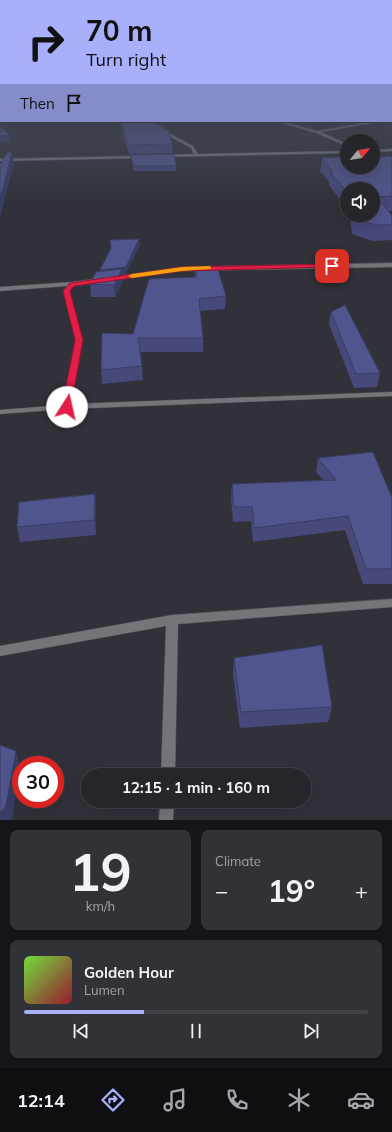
<!DOCTYPE html>
<meta charset="utf-8">
<style>
:root{--surface:#25262b;--page:#313237;--text:#f1f3f6;--muted:#a3a5a9;--line:#424347;--accent:#a8b0fc}
body{margin:0;font-family:Mulish,sans-serif;background:var(--page);color:var(--text);height:100vh;display:flex;flex-direction:column;font-size:15px;white-space:nowrap}
*{box-sizing:border-box;margin:0}
p{font-size:13px;color:var(--muted)}
.icon{flex:none;width:22px;height:22px;fill:none;stroke:currentColor;stroke-width:2;stroke-linecap:round;stroke-linejoin:round}
.map{position:relative;height:820px;overflow:hidden}
.panel{display:flex;flex-direction:column;gap:10px;padding:10px;background:#141518;flex:1}
.panel>*{flex:none}
.guide{position:absolute;left:0px;top:0px;width:392px;height:122px;box-shadow:0 4px 16px #0002,0 0 0 1px var(--line);background:#a8b0fc;color:#111;overflow:hidden}
.needle{width:26px;rotate:60deg}
.fabs{position:absolute;left:340px;top:134px;display:grid;gap:8px}
.fabs a{display:grid;place-items:center;width:40px;height:40px;border-radius:50%;background:var(--surface);box-shadow:0 4px 16px #0002,0 0 0 1px var(--line);font-size:20px}
.speed{position:absolute;left:12px;top:756px;display:flex;gap:8px;font-size:20px;font-weight:700;text-align:center}
.speed>*{display:grid;place-content:center;width:52px;height:52px;border-radius:50%;background:var(--surface);box-shadow:0 4px 16px #0002,0 0 0 1px var(--line);line-height:1}
.speed .limit{border:6px solid #d22;background:#fff;color:#111}
.pin{position:absolute;display:grid;place-items:center;width:34px;height:34px;color:#fff;margin:-17px;border-radius:8px;box-shadow:0 2px 6px #0006}
.me{position:absolute;width:44px;margin:-22px;rotate:10deg;stroke-linejoin:round;filter:drop-shadow(0 0 3px #0008)}
.turn{display:flex;align-items:center;gap:14px;height:84px;padding:0 20px;font-size:18px}
.turn .icon{width:52px;height:52px;stroke-width:2.5}
.turn b{display:block;font-size:28px;line-height:34px}
.then{display:flex;align-items:center;height:38px;padding:0 20px;background:#0003;gap:8px;font-size:15px}
.big{font-size:30px;font-weight:700;line-height:1.1}
.panel .widget{flex:1;display:flex;flex-direction:column;justify-content:center;gap:6px;min-width:0;padding:0 14px;border-radius:8px;background:var(--page)}
.panel .dial{align-items:center;gap:0}
.dial b{font-size:52px;line-height:1}
.song{display:flex;align-items:center;gap:12px}
.cover{width:48px;height:48px;border-radius:6px;background:linear-gradient(135deg,hsl(100 70% 55%),hsl(350 70% 35%))}
.played{height:4px;border-radius:2px;background:linear-gradient(90deg,var(--accent) 35%,var(--line) 35%)}
.keys{display:flex;justify-content:space-around;direction:ltr}
.heat{display:flex;justify-content:space-between;align-items:center;font-size:22px;direction:ltr}
.panel .tiles{flex:1;display:grid;gap:10px;grid-template-columns:1fr 1fr}
.widget:last-child{grid-column:span 2}
.trip{position:absolute;left:81px;top:768px;width:230px;height:40px;border-radius:20px;background:var(--surface);box-shadow:0 4px 16px #0002,0 0 0 1px var(--line);font-weight:700;line-height:40px;text-align:center}
.menu{display:flex;height:64px;justify-content:space-around;align-items:center;background:#0f0f11;color:var(--muted)}
.menu .icon{width:28px;height:28px}
.menu .active{color:var(--accent)}
.menu b{font-size:18px;color:var(--text)}
.map>svg:first-child{display:block}
.lines{fill:none;stroke-linecap:round;stroke-linejoin:round}
.minor-casing{stroke:#4f5057;stroke-width:1}
.minor{fill:#747579;fill-rule:evenodd}
.wall{fill:#464979}
.shaded-wall{fill:#393c63}
.building{fill:#51558d;stroke:#393c63}
.route{fill:#e11d48;stroke:#92132f}
.slow{fill:#f59e0b}
</style>
<div class="map">
<svg width="392" height="820" viewBox="0 0 392 820">
<rect width="100%" height="100%" fill="#313239"/>
<g class="lines">
<defs>
<g id="minor">
<rect x="391" y="118" width="1" height="2"/>
<polygon points="141,121 146,121 193,146 198,154 347,151 347,153 165,157 164,155 194,154 191,148"/>
<polygon points="275,121 281,121 317,131 376,121 384,121 321,132 347,144 347,146 316,133"/>
<polygon points="392,149 392,151 373,152 373,150"/>
<polygon points="142,156 141,158 0,161 0,159"/>
<polygon points="392,263 392,267 182,271 74,286 69,291 82,340 71,404 392,392 392,396 67,409 0,414 0,410 63,405 76,340 63,291 67,286 0,291 0,287 72,282 182,267"/>
<polygon points="392,599 392,607 178,624 175,775 161,775 166,626 0,656 0,646 172,615"/>
<polygon points="160,801 174,801 173,820 159,820"/>
</g>
</defs>
<use href="#minor" class="minor-casing"/>
<use href="#minor" class="minor"/>
</g>
<g class="wall">
<polygon points="121,123 172,144 173,153 129,154 122,131"/>
<polygon points="130,155 176,166 176,171 134,171"/>
<polygon points="392,156 392,211 388,211 392,216 392,240 373,241 352,234 350,215 373,215 347,189 347,209 329,185 329,182 320,171 322,158"/>
<polygon points="139,239 140,245 126,273 122,274 123,281 115,297 91,297 90,284 100,272 100,270 111,248 110,240"/>
<polygon points="195,267 226,296 225,309 200,311 203,338 203,352 140,352 142,366 143,380 102,384 101,370 195,277"/>
<polygon points="331,312 380,373 377,387 354,388 329,324"/>
<polygon points="318,458 392,498 392,584 363,584 345,530 253,542 251,521 233,522 231,498 232,484 323,480 316,472"/>
<polygon points="95,494 96,509 96,535 20,542 17,527"/>
<polygon points="234,658 332,707 328,722 240,728 233,674"/>
</g>
<g class="shaded-wall">
<polygon points="10,135 11,141 0,143 0,136"/>
<polygon points="12,153 14,163 0,218 0,199"/>
<polygon points="139,239 140,245 126,273 122,274 123,281 115,297 114,285 101,277 100,270"/>
<polygon points="95,494 96,509 96,535 94,520"/>
<polygon points="16,751 20,768 12,820 0,820 0,813"/>
</g>
<g class="building">
<polygon points="142,121 152,121 169,131 172,144 129,145 121,123"/>
<polygon points="0,126 10,135 0,136"/>
<polygon points="8,152 12,153 0,199 0,164"/>
<polygon points="174,154 176,166 134,166 130,155"/>
<polygon points="392,156 392,196 378,197 392,216 392,225 375,225 354,218 354,215 373,215 373,189 347,189 347,192 330,172 333,172 322,158 347,157 347,167 373,167 373,157"/>
<polygon points="139,239 126,267 100,270 111,248 110,240"/>
<polygon points="217,266 226,296 199,299 203,338 138,338 142,366 101,370 102,333 133,334 149,279 197,277 195,267"/>
<polygon points="122,269 114,285 90,284 96,272"/>
<polygon points="345,305 380,373 356,374 331,312"/>
<polygon points="373,452 392,498 392,569 366,569 348,516 254,528 252,507 234,507 232,484 336,480 318,458"/>
<polygon points="95,494 94,520 17,527 19,502"/>
<polygon points="322,645 332,707 241,712 234,658"/>
<polygon points="0,745 16,751 6,806 0,813"/>
</g>
<linearGradient id="sky" x2="0" y2="1"><stop stop-color="#1b1c1f"/><stop offset="0.43" stop-color="#484f5f"/><stop offset="1" stop-color="#484f5f" stop-opacity="0"/></linearGradient>
<rect width="392" height="203" fill="url(#sky)"/>
<polygon class="route" points="332,264 334,264 334,267 182,271 74,286 70,291 83,340 71,407 67,410 62,407 75,340 63,291 70,283 182,267"/>
<polygon class="slow" points="209,266 211,267 211,269 182,271 132,278 128,276 132,274 182,267"/>
</svg>
<div class="fabs">
<a><svg class="needle" viewBox="-14 -14 28 28"><path d="M0-13l5 13h-10z" fill="#e53935"/><path d="M0 13l5-13h-10z" fill="#a3a5a9"/></svg></a>
<a><svg class="icon" aria-label="sound" viewBox="0 0 24 24"><path d="M4 9h4l5-4v14l-5-4H4zM17 9q2 3 0 6"/></svg></a>
</div>
<div class="speed"><div class="limit">30</div></div>
<div class="pin" style="left:332px;top:266px;background:#d93025"><svg class="icon" aria-label="arrive" viewBox="0 0 24 24"><path d="M6 21V4h12l-3 4 3 4H6"/></svg></div>
<svg class="me" style="left:67px;top:407px" viewBox="-20 -20 40 40"><circle r="19" fill="#fff"/><path d="M0-13L10 11 0 6-10 11z" fill="#e11d48"/></svg>
<div class="trip">12:15 · 1 min · 160 m</div>
<div class="guide">
<div class="turn"><svg class="icon" aria-label="right" viewBox="0 0 24 24"><path d="M7 20v-9h11M14 6l5 5-5 5"/></svg><div><b>70 m</b>Turn right</div></div>
<div class="then">Then<svg class="icon" aria-label="arrive" viewBox="0 0 24 24"><path d="M6 21V4h12l-3 4 3 4H6"/></svg></div>
</div>
</div>
<section class="panel">
<div class="tiles">
<div class="widget dial"><b>19</b><p>km/h</p></div>
<div class="widget"><p>Climate</p>
<div class="heat"><a>−</a><b class="big">19°</b><a>+</a></div>
</div>
<div class="widget">
<div class="song"><i class="cover"></i><div><b>Golden Hour</b><p>Lumen</p></div></div>
<div class="played"></div>
<div class="keys"><svg class="icon" aria-label="previous" viewBox="0 0 24 24"><path d="M18 5L8 12l10 7zM5 5v14"/></svg><svg class="icon" aria-label="pause" viewBox="0 0 24 24"><path d="M8 5v14M16 5v14"/></svg><svg class="icon" aria-label="next" viewBox="0 0 24 24"><path d="M6 5l10 7-10 7zM19 5v14"/></svg></div>
</div>
</div>
</section>
<nav class="menu">
<b>12:14</b>
<svg class="icon active" aria-label="directions" viewBox="0 0 24 24"><path d="M12 3l9 9-9 9-9-9zM9 14v-3h6M13 9l2 2-2 2"/></svg>
<svg class="icon" aria-label="music" viewBox="0 0 24 24"><path d="M9 18V5l10-2v13"/><circle cx="6" cy="18" r="3"/><circle cx="16" cy="16" r="3"/></svg>
<svg class="icon" aria-label="phone" viewBox="0 0 24 24"><path d="M5 4h4l2 5-3 2q2 4 5 5l2-3 5 2v4C11 20 4 13 5 4z"/></svg>
<svg class="icon" aria-label="climate" viewBox="0 0 24 24"><path d="M12 3v18M4 7l16 10M4 17L20 7"/></svg>
<svg class="icon" aria-label="car" viewBox="0 0 24 24"><path d="M5 17H2v-5l4-1 3-4h7l3 4 3 1v5h-3M9 17h6M6 11h13"/><circle cx="7" cy="17" r="2"/><circle cx="17" cy="17" r="2"/></svg>
</nav>
